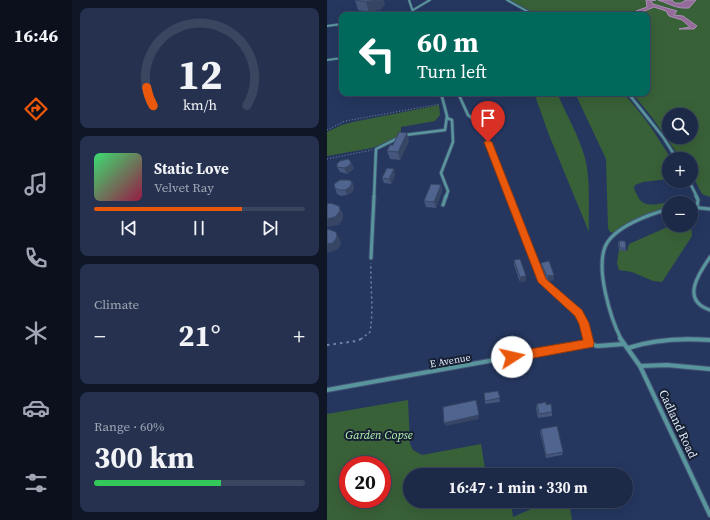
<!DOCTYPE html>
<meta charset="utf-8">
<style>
:root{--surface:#1c2947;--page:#25314e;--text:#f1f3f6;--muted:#a0a6b4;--line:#3a4560;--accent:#ea580c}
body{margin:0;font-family:"Source Serif 4",serif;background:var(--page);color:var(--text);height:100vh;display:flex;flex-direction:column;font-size:15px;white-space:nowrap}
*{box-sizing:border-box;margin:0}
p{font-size:13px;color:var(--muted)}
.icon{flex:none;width:22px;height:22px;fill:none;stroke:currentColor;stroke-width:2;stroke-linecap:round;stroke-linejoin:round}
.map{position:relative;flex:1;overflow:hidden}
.panel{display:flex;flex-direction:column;gap:8px;padding:8px;background:#0f1727;width:255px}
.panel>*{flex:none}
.banner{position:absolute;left:12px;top:12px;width:311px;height:84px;border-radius:8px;box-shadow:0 4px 16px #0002,0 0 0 1px var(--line);background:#00695c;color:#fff;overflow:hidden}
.controls{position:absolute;left:335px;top:108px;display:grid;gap:8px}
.controls a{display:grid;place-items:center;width:36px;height:36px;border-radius:50%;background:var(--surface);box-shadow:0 4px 16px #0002,0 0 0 1px var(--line);font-size:20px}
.speed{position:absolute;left:12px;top:456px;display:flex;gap:8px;font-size:20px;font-weight:700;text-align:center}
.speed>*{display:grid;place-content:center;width:52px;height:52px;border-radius:50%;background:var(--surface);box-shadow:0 4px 16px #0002,0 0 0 1px var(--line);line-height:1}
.speed .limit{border:6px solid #d22;background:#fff;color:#111}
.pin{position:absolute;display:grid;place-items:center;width:34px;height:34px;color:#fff;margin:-41px -17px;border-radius:50% 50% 50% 0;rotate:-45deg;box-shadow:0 0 4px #0007}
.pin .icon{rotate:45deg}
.me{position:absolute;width:44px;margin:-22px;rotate:80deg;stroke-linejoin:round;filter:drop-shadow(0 0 3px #0008)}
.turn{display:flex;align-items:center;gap:14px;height:84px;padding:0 12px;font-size:18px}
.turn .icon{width:52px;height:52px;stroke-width:2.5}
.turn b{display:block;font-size:28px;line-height:34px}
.big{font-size:30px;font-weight:700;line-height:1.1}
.panel .tile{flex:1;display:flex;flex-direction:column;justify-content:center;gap:6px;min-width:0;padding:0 14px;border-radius:8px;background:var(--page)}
.panel .dial{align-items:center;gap:0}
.dial svg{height:104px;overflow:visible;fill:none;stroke:var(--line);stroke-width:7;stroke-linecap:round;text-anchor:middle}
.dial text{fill:var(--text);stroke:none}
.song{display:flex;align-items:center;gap:12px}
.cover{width:48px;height:48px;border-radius:6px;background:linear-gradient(135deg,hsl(140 70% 55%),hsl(340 70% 35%))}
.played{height:4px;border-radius:2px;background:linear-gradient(90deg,var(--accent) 70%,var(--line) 70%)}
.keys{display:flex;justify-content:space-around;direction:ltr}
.heat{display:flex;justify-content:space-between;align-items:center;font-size:22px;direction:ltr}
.charge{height:6px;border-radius:3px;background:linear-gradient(90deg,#34c759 60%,var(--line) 0)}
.trip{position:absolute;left:76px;top:468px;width:230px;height:40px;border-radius:20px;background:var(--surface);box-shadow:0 4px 16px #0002,0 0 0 1px var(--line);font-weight:700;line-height:40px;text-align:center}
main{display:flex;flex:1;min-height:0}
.dock{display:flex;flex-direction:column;width:72px;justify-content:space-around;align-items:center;background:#0b101c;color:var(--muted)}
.dock .icon{width:28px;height:28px}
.dock .active{color:var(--accent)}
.dock b{font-size:18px;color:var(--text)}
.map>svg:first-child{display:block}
.green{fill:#396138;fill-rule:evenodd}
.water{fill:#956b99;stroke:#ab90b7}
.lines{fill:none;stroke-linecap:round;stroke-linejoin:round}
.service-far3-casing{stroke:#435378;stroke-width:3}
.service-far2-casing{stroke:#435378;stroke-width:4}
.service-far1-casing{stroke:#435378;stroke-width:5}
.service-casing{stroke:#435378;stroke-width:6}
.path-far2{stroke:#7685a4;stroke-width:1;stroke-dasharray:1 2;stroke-linecap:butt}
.path-far1{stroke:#7685a4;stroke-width:1.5;stroke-dasharray:2 3;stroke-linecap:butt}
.path{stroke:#7685a4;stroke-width:2;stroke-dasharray:2.5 4;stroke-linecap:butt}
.service-far3{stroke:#58969c;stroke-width:2}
.service-far2{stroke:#58969c;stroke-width:2.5}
.service-far1{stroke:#58969c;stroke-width:3}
.service{stroke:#58969c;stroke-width:4}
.wall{fill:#44567b}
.shaded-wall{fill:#374664}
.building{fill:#4f648f;stroke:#374664}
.route{fill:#ea580c;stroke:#983908}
.labels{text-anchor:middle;stroke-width:4;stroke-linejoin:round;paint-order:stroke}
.street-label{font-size:10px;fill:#dee8fc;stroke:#172032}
.near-street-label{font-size:12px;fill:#dee8fc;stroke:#172032}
.near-park-label{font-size:12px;font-style:italic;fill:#b1f4af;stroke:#172032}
</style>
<main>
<nav class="dock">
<b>16:46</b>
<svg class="icon active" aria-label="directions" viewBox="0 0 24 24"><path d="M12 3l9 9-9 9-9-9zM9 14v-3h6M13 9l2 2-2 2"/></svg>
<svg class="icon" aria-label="music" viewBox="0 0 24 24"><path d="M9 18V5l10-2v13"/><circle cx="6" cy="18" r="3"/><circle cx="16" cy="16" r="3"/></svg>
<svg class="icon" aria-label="phone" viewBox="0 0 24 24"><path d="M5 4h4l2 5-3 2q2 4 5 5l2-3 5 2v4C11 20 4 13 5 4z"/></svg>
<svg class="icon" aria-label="climate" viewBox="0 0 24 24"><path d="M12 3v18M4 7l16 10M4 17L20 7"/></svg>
<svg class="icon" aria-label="car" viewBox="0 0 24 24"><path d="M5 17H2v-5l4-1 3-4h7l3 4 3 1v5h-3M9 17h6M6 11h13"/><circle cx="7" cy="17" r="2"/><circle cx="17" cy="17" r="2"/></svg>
<svg class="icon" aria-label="filters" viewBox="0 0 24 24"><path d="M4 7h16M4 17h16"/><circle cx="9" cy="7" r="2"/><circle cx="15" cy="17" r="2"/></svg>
</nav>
<section class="panel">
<div class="tile dial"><svg viewBox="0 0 100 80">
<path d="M14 69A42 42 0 1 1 86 69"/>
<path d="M14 69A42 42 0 0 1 9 55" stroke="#ea580c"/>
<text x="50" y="56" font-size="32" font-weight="700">12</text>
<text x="50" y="72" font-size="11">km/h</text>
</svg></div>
<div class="tile">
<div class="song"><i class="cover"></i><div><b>Static Love</b><p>Velvet Ray</p></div></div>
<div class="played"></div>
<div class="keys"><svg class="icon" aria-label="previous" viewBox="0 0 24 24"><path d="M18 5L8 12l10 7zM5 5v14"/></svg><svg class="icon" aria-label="pause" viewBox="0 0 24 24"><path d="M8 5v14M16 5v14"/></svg><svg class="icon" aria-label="next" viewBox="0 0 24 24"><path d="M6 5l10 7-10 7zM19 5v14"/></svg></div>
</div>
<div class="tile"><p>Climate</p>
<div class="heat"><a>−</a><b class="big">21°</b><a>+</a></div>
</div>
<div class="tile"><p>Range · 60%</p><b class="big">300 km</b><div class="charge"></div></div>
</section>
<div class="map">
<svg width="383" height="520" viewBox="0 0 383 520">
<rect width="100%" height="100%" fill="#25375f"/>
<g class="green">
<path d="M183 0H383V197L375 194 364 173V159H354L324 116 305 93H320V15H211ZM342 115H364V137H342Z"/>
<path d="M207 93H230C239 114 252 136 258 158 264 181 261 208 262 232L222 135Z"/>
<path d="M248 93H296C315 113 330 135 344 159H342V179L316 182 308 185 307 188C309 193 312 201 317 203 330 209 350 195 363 203H342V208L324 213 287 233 283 232 281 228 279 159Z"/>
<polygon points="112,105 113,115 108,121 74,127 74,136 45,148 0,156 0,132 15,125 26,122"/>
<polygon points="345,225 364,225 365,236 335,282 326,281 305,272 292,270 290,263 292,250 300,251 302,244"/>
<path d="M81 400 83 444 86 450 95 455 154 444 159 475H83V501H184L186 517 222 501H242L245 520H0V414ZM21 465H55V499H21Z"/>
</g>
<g class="water">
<polygon points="319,0 329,0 324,1 326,4 350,11 347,15 356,16 370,26 367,29 352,29 363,27 355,20 342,16 339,11 327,7 313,13 313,15 306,15 309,11 320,7"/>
<path d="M331 0H345L348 3H354L359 0H369L362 8C349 9 343 4 331 0Z"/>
</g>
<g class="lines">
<defs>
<g id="service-far3">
<polyline points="82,0 87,15"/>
<polyline points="180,0 207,15"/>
<polyline points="86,10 103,0"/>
<polyline points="0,26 15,24"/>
<polyline points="0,60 15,58"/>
</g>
<g id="service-far2">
<polyline points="131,93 141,115 155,126 183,197"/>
<polyline points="301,93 336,137 350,159"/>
<polyline points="78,135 118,130 120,116 114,93"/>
<polyline points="362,181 370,197"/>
<polyline points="47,197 49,149 73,137"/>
<polyline points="119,197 121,191 114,173 126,142 125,120 120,118"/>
</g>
<g id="service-far1">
<polyline points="183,196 216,281 251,313 261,339"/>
<polyline points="369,196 371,200 370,207"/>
<polyline points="116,205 119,196"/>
<polyline points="364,207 383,209"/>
<path d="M383 257C372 273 353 300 383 310"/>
<polyline points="44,258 47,196"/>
<path d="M294 339C283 317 269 270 278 247 286 227 323 214 342 209"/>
<polyline points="360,339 362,339"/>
</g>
<g id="service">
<polyline points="261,338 262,343"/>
<polyline points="293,338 313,366 383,515"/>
<path d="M301 348C328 339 355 338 383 340"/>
<polyline points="313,366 340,365 383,369"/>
<polyline points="0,390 262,343 270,346 297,344"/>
</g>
</defs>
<use href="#service-far3" class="service-far3-casing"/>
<use href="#service-far2" class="service-far2-casing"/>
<use href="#service-far1" class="service-far1-casing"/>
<use href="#service" class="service-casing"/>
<g class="path-far2">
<polyline points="0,130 18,121 113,104"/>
<polyline points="0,159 45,150"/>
</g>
<path class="path-far1" d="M34 339 43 332C47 309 43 286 44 263"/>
<polyline class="path" points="0,345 30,341 36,338"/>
<use href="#service-far3" class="service-far3"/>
<use href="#service-far2" class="service-far2"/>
<use href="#service-far1" class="service-far1"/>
<use href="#service" class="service"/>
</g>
<g class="wall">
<polygon points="28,0 58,4 54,9 42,12 31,10"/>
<polygon points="82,141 73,160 63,159 60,151 66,145"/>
<polygon points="10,167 27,168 24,171 20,174 13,172"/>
<polygon points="68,175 64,184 57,183 55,178"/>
<polygon points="25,182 27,188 25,192 20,195 14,196 10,194 8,188"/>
<polygon points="114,185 115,191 109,208 99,207 97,201"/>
<polygon points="292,241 299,248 299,251 292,250 291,244"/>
<polygon points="187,260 199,281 193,282 187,265"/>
<polygon points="214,263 227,280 221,281 219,279 214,268"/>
<polygon points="171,391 173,402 158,404 158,401"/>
<polygon points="210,404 219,405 225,412 225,416 211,418 209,408"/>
<polygon points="214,429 236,452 235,455 219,458 213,432"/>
</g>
<g class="shaded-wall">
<polygon points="49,0 57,0 58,4 54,9 42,12 39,2"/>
<polygon points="80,133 82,141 73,160 71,152"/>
<polygon points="24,162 27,168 24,171 20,174 17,168"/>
<polygon points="67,169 68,175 64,184 62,179"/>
<polygon points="25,182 27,188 25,192 20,195 18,190"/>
<polygon points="114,185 115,191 109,208 107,202"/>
<polygon points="12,206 16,214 16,219 12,225 0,227 0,219"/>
<polygon points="9,232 13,240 14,245 10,250 0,253 0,244"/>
<polygon points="227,275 227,280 221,281 221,276"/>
<polygon points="199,276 199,281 193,282 193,277"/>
<polygon points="149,400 152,419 119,426 117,423"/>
</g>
<g class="building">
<polygon points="28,0 49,0 39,2"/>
<polygon points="72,132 80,133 71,152 60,151 63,145 66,145"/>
<polygon points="21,159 24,162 22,166 17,168 10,167 10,164 13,161"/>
<polygon points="60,168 67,169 62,179 55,178"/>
<polygon points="13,180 22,180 25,182 23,187 18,190 12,190 8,188 7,184"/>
<polygon points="104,184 114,185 107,202 97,201"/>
<polygon points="3,203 12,206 13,211 8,217 0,219 0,204"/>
<polygon points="1,229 9,232 10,237 6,243 0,244 0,230"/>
<polygon points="292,241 298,241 299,248 293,248"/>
<polygon points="193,259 199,276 193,277 187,260"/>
<polygon points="222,261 227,275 221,276 219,274 214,263"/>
<polygon points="171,391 173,398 158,401 157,393"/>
<polygon points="149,400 152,415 117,423 116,407"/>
<polygon points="219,402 219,405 224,404 225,412 212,414 210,404"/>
<polygon points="230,426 236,452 219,455 214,429"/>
</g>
<polygon class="route" points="161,140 165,142 219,279 255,310 262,323 267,343 266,347 185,362 181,361 180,357 181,354 185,352 256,340 252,324 248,316 211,282 157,142"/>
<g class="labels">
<g class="street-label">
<text transform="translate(123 360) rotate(-10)" y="4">E Avenue</text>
</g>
<g class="near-street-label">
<text transform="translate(351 424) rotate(65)" y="4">Cadland Road</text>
</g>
<g class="near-park-label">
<text x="52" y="439">Garden Copse</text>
</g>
</g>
</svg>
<div class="controls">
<a><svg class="icon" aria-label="search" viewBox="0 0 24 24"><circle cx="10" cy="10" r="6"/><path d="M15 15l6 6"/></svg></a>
<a>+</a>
<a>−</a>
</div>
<div class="speed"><div class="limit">20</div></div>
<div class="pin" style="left:161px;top:142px;background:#d93025"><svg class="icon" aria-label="arrive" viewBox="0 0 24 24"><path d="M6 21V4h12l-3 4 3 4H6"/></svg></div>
<svg class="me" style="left:185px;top:357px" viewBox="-20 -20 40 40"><circle r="19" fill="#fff"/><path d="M0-13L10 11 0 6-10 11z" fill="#ea580c"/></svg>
<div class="trip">16:47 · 1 min · 330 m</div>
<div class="banner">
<div class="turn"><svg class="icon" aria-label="left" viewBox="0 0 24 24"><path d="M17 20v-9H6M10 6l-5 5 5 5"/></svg><div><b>60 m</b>Turn left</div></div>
</div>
</div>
</main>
